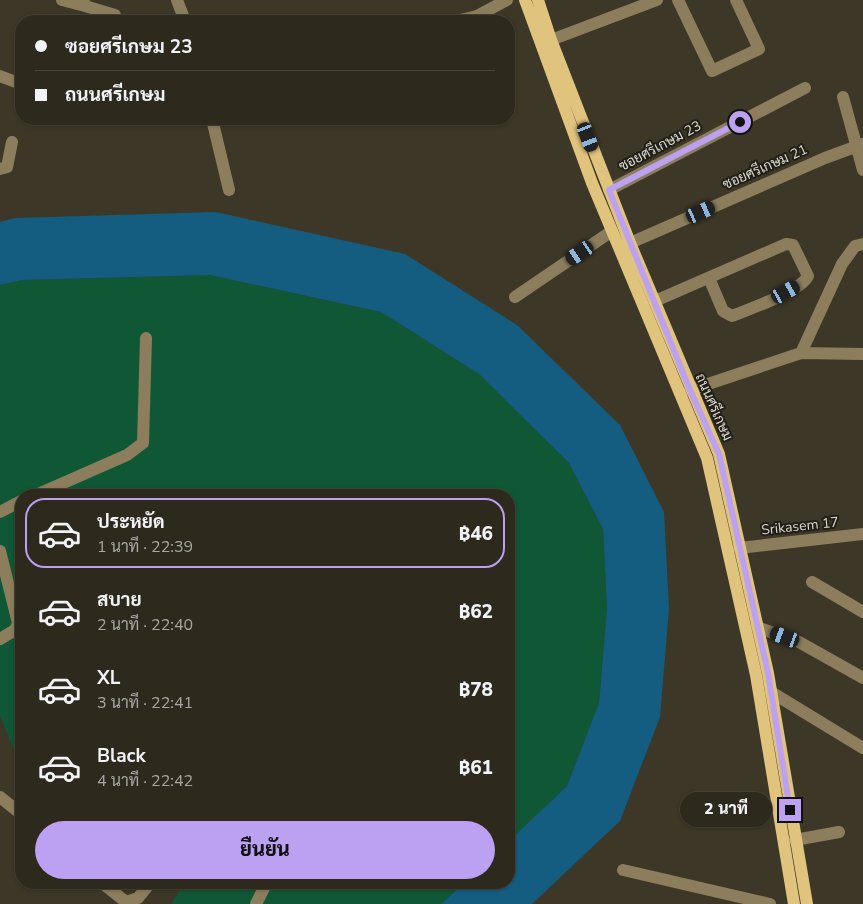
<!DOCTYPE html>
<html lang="th">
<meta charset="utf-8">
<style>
:root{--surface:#2e291d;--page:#363126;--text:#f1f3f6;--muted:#a7a6a4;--line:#49453b;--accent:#bca0f2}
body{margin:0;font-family:"Nunito Sans",Sarabun,sans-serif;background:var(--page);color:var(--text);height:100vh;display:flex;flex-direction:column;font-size:19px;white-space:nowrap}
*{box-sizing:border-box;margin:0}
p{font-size:16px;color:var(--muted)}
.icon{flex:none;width:28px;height:28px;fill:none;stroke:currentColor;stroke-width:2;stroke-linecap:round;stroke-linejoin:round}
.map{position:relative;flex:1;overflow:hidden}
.details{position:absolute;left:15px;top:489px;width:500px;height:400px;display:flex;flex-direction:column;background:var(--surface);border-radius:20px;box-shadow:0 1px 4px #0004,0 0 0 1px var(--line)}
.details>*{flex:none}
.top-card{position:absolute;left:15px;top:15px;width:500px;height:110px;border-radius:20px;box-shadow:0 1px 4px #0004,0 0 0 1px var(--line);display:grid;align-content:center;height:110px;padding:0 20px;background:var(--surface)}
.end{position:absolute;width:22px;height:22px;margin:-11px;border:6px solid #bca0f2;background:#111;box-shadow:0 0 0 2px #111}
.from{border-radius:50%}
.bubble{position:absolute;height:35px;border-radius:18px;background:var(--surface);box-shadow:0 1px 4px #0004,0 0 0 1px var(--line);font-size:16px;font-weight:800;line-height:35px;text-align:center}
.car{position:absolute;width:15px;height:30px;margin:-15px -8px;border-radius:6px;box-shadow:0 0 4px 1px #0007;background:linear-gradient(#222 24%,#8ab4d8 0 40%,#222 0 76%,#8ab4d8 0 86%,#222 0)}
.top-card b{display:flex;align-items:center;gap:18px;height:48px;font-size:19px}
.top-card b+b{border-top:1px solid var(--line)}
.top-card i{width:12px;height:12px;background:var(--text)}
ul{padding:9px 0 0;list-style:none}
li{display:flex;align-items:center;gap:15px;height:70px;margin:0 10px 8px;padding:0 10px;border:2px solid transparent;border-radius:20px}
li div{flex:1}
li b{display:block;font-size:19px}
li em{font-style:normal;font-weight:800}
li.selected{border-color:var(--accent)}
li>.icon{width:45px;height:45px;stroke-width:1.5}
.cta{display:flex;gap:10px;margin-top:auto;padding:10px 20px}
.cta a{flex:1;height:58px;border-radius:30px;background:var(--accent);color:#111;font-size:20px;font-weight:800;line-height:58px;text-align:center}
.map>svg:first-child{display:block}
.green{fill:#105736}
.water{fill:#145c80}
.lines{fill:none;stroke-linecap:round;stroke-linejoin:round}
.minor{stroke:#8c7e5d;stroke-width:12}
.major{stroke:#e0c37c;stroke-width:12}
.route{stroke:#bca0f2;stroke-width:6}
.labels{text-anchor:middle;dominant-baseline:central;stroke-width:4;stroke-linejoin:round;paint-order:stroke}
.street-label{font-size:14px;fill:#dbd8ce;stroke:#211f17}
</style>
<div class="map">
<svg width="863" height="904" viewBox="0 0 863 904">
<rect width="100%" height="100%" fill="#3d3727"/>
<path class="green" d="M210,275L381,312L479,374L569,463L603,529L607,608L599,703L567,786L509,841V495H21V766L0,716V285L22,280Z
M185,883H464L441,904H171Z"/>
<path class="water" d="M216,212L405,254L517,325L620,425L664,512L669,609L660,717L620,821L532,904H441L464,883L509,882V841L567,786L599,703L607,608L603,529L569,463L479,374L381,312L210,275L22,280L0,285V222L15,218Z"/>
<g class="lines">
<path class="minor" d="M62,0L85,6L83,0
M177,0L185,21
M678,0L712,71L759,49L736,0
M85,6L115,15
M456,21L477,16L507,0
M551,40L657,0
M0,76L21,84
M843,97L863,170
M212,119L229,190
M0,169L7,167L12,142
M609,190L805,88
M630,243L825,158L863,144
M515,297L612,231
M655,301L786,244L793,245L808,276C800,292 749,309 732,316L723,311L709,278
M801,353L842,264L855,246L863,244
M690,390L801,353L863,354
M36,495L127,455L143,443L146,338
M0,512L21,501
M739,548L863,534
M0,551L18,623L15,630L0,639
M812,582L863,612
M757,627L799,642L863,678
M771,692L863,748
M0,797L21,814
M795,840L839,832
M623,870L770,904
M101,882L126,902L138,898L151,882
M256,904L267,882"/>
<path class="major" d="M525,0L592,183L707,458L756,675L794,904
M538,0L551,40L630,243L719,454L768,673L807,904"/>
</g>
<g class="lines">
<path class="route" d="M740,122L609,190L690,390L719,454L768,673L790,810"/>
</g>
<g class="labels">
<g class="street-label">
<text transform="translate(660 146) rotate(-28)">ซอยศรีเกษม 23</text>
<text transform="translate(765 167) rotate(-24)">ซอยศรีเกษม 21</text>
<text transform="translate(714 407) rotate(66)">ถนนศรีเกษม</text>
<text transform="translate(800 526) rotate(-6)">Srikasem 17</text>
</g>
</g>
</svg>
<i class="end from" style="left:740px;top:122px"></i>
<i class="end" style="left:790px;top:810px"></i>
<div class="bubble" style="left:680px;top:792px;width:92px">2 นาที</div>
<i class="car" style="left:588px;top:137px;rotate:159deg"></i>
<i class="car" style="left:701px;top:212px;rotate:66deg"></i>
<i class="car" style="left:580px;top:253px;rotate:236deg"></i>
<i class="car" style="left:786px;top:292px;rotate:61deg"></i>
<i class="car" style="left:785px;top:637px;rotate:290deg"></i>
<div class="top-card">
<b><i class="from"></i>ซอยศรีเกษม 23</b>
<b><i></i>ถนนศรีเกษม</b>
</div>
<section class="details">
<ul>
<li class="selected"><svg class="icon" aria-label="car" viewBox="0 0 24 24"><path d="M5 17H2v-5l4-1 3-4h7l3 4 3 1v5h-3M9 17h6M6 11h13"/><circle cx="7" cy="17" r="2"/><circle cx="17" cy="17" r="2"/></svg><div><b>ประหยัด</b><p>1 นาที · 22:39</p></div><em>฿46</em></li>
<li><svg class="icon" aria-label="car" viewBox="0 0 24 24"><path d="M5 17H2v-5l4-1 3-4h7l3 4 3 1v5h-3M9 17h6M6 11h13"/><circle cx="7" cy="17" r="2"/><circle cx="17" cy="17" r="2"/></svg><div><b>สบาย</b><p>2 นาที · 22:40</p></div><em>฿62</em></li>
<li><svg class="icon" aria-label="car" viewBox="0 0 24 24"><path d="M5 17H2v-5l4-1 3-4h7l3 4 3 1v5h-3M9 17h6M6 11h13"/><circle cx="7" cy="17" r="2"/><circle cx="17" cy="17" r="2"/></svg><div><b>XL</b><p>3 นาที · 22:41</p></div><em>฿78</em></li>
<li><svg class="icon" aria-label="car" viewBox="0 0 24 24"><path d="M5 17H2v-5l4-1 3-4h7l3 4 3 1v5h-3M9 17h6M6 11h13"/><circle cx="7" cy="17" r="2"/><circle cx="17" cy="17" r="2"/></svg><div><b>Black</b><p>4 นาที · 22:42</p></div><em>฿61</em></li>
</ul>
<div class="cta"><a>ยืนยัน</a></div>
</section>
</div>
